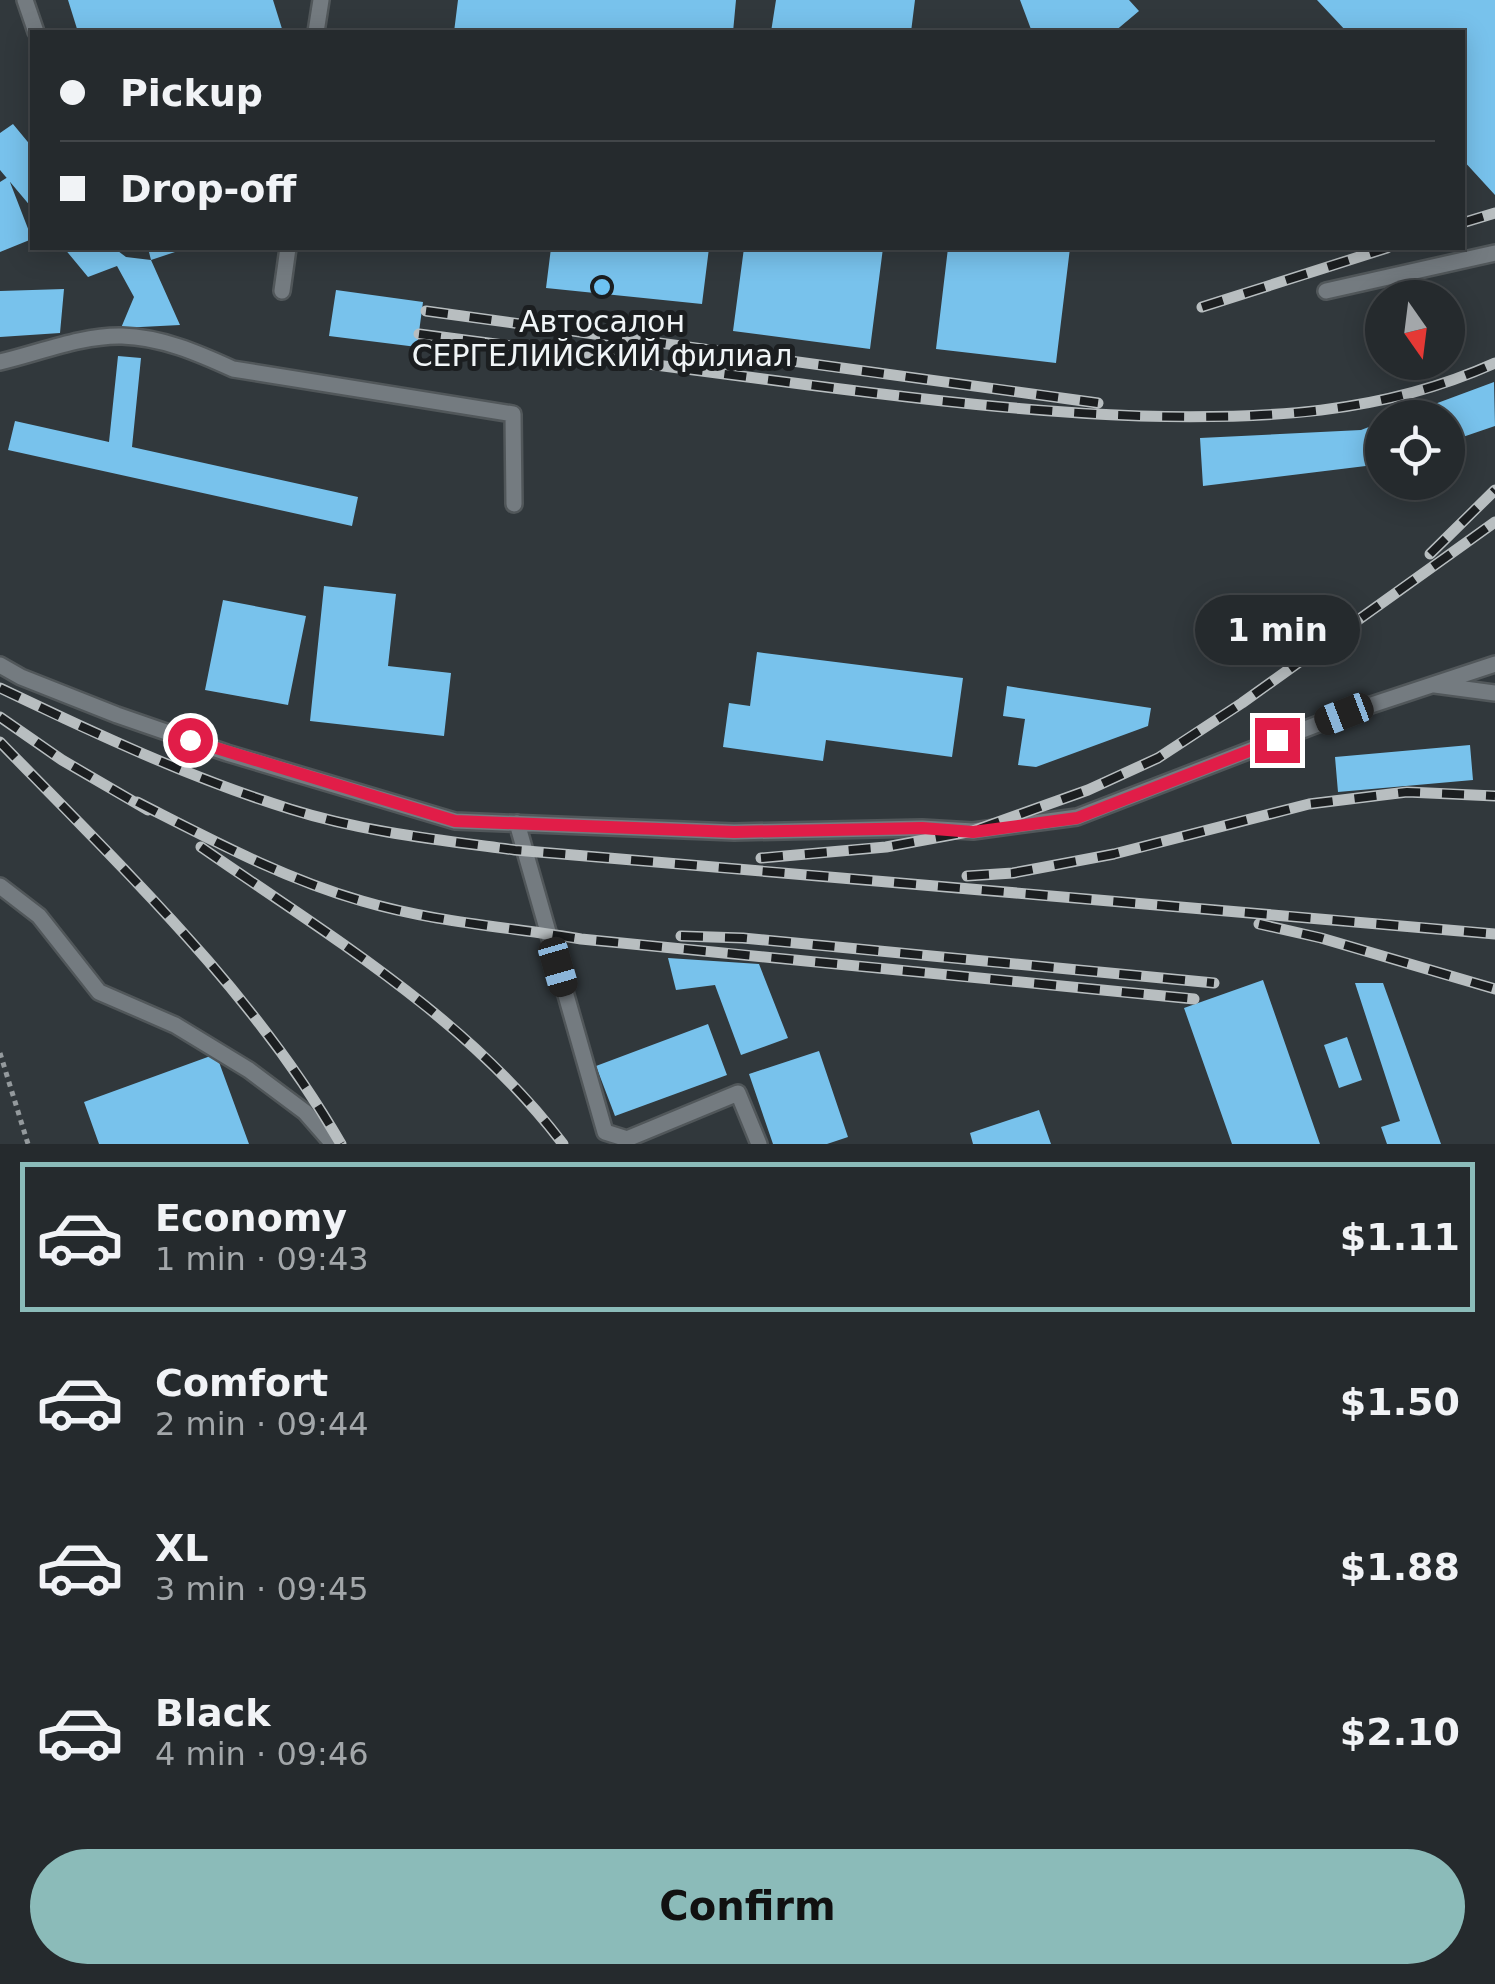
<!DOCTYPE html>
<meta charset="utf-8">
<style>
:root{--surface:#252a2d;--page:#2d3235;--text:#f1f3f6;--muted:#a3a7aa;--line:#424649;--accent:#8bbbb9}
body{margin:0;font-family:"DejaVu Sans",sans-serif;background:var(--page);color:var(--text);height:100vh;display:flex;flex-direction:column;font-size:38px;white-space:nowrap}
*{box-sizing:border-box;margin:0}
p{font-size:32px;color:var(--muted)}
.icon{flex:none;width:55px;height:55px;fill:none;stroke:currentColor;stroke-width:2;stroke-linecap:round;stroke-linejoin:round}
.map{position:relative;height:1144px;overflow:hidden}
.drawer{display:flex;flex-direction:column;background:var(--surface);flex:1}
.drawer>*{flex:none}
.hud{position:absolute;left:30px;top:30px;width:1435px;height:220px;border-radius:0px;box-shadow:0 5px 25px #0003,0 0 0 2px var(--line);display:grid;align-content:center;height:220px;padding:0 30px;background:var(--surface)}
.needle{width:65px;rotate:166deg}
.buttons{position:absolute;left:1365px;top:280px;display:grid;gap:20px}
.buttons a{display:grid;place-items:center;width:100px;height:100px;border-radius:50%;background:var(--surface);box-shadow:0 5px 25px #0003,0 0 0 2px var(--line);font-size:50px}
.end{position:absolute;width:45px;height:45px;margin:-22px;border:12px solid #e11d48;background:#fff;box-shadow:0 0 0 5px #fff}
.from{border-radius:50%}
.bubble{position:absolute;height:70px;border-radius:35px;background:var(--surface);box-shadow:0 5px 25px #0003,0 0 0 2px var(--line);font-size:32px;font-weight:700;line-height:70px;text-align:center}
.car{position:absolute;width:30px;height:60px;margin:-30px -15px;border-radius:12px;box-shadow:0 0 8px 2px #0007;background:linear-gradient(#222 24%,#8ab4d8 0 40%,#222 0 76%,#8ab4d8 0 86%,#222 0)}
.hud b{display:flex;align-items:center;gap:35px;height:95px;font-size:38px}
.hud b+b{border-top:2px solid var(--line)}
.hud i{width:25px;height:25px;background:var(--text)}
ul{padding:18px 0 0;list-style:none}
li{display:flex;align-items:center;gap:30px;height:150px;margin:0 20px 15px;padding:0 10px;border:5px solid transparent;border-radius:0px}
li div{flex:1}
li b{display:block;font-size:38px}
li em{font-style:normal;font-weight:700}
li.selected{border-color:var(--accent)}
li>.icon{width:90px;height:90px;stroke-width:1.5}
.action{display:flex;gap:20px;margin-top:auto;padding:20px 30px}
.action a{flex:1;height:115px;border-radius:60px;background:var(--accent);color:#111;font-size:40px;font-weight:700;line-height:115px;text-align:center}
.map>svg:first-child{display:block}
.building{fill:#78c2ec}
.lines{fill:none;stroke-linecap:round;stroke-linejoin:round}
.service-casing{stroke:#51575a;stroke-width:20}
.path{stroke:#949a9d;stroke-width:5;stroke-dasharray:5 5;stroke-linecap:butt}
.service{stroke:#747b80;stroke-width:15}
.rail-casing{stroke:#b8bec0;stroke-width:11}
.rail{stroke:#1b1e20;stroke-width:8;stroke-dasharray:22;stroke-linecap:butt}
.route{stroke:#e11d48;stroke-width:12}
.poi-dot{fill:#6dc2f3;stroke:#1b1e20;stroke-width:4}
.labels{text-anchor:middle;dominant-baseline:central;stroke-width:10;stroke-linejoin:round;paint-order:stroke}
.poi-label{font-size:30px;fill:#f0f5f7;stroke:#1b1e20}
</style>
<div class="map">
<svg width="1495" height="1144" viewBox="0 0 1495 1144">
<rect width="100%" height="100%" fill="#31383c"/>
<path class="building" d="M68,0H273L283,32H78Z
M458,0H736L733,32H454Z
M776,0H915L911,32H771Z
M1020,0H1129L1139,11L1114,32H1032Z
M1317,0H1495V195L1462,159V32H1347Z
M13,124L32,147V208L0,170V133Z
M8,177L32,239L0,252V182Z
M64,248H114L126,257L151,260L180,325L121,328L134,297L117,266L88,277Z
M148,248H187L151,260Z
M551,248H709L702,304L546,288Z
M744,248H883L870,349L733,331Z
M948,248H1070L1056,363L936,349Z
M64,289L60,333L0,337V291Z
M336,290L423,302L417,347L329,336Z
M118,356L141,358L132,447L358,497L352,526L8,450L15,421L109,442Z
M1494,382L1495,426L1448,442V418H1397Z
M1382,422V464L1203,486L1200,438L1361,430Z
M324,586L396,594L388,666L451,673L444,736L310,721Z
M223,600L306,616L288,705L205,690Z
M757,652L963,678L952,757L826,740L823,761L723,747L729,703L750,706Z
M1007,686L1151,708L1148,726L1036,767L1018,765L1025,719L1003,716Z
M1470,745L1473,780L1338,792L1335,757Z
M668,958L759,964L788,1038L741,1055L715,985L676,990Z
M1263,980L1320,1144H1232L1184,1008Z
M1355,983H1383L1441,1144H1387L1381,1127L1400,1121Z
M708,1024L727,1075L615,1116L596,1066Z
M1347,1037L1362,1080L1339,1088L1324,1045Z
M819,1051L848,1137L827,1144H773L749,1074Z
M216,1054L249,1144H99L84,1102Z
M1039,1110L1051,1144H973L970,1133Z"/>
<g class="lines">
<defs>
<path id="service" d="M25,0L36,32
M316,32L321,0
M282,291L288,248
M1326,291L1495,253
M0,362C39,353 82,335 122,336C161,337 198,353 233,369L513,414L514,504
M0,665L21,677L117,715L227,753L455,821L734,832L922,828L973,831L1077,817L1344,714L1495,664
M1435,685L1495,693
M517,823L605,1132L627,1139L738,1093L759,1144
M0,886L39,916L99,992L175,1025L249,1070L305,1112L333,1144"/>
</defs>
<use href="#service" class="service-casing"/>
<path class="path" d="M0,1053L28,1144"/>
<use href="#service" class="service"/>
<defs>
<path id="rail" d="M1462,223L1495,213
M1202,307L1387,248
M426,311L1098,403
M419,334C549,351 679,368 809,385C919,399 1029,412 1140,416C1264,419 1380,415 1495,363
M1430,554L1495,490
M0,688C94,733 190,778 290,809C363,832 440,840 515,850L1495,934
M0,717L62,760L148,810
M0,742C122,868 253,991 341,1144
M137,802C210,839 282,878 362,901C433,922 508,927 581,939L1194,999
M201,847C328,935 469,1019 563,1144
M761,858L886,847L973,831L1088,790L1158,758L1242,703L1495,522
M967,876L1013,873L1114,854L1309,804L1407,792L1495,796
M1259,924L1321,938L1495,989
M681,936L743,938L1214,983"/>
</defs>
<use href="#rail" class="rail-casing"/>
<use href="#rail" class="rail"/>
</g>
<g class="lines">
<path class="route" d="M190,740L455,821L734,832L922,828L973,832L1077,818L1277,740"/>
</g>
<circle class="poi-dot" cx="602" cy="287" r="10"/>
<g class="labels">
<g class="poi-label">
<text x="602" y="321">Автосалон<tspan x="602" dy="34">СЕРГЕЛИЙСКИЙ филиал</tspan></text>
</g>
</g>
</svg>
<div class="buttons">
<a><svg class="needle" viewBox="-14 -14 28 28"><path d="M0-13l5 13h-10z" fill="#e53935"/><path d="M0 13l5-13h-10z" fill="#a3a7aa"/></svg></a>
<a><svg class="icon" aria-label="locate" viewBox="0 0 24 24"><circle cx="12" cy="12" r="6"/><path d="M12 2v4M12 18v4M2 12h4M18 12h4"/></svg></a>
</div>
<i class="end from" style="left:190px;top:740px"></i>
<i class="end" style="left:1277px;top:740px"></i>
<div class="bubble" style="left:1195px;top:595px;width:165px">1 min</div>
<i class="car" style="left:1344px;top:714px;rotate:249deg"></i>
<i class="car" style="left:558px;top:967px;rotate:164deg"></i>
<div class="hud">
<b><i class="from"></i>Pickup</b>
<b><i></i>Drop-off</b>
</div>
</div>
<section class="drawer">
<ul>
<li class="selected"><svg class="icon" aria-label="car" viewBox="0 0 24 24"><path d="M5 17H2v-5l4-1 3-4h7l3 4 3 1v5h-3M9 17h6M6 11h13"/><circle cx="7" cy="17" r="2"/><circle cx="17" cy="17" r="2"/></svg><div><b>Economy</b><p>1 min · 09:43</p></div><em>$1.11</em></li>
<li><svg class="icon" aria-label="car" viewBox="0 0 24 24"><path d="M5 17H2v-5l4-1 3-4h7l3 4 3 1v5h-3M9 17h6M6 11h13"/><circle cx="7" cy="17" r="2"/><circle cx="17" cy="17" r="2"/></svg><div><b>Comfort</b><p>2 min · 09:44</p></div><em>$1.50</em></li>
<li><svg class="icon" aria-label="car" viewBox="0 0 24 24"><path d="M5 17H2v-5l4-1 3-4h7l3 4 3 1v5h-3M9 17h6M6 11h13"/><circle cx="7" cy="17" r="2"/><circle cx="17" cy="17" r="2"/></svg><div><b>XL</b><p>3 min · 09:45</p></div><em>$1.88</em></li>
<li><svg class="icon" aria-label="car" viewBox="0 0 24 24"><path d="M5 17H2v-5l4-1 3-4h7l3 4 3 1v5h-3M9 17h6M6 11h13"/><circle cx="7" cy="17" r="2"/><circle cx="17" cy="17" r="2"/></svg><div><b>Black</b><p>4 min · 09:46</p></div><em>$2.10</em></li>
</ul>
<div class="action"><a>Confirm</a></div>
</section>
